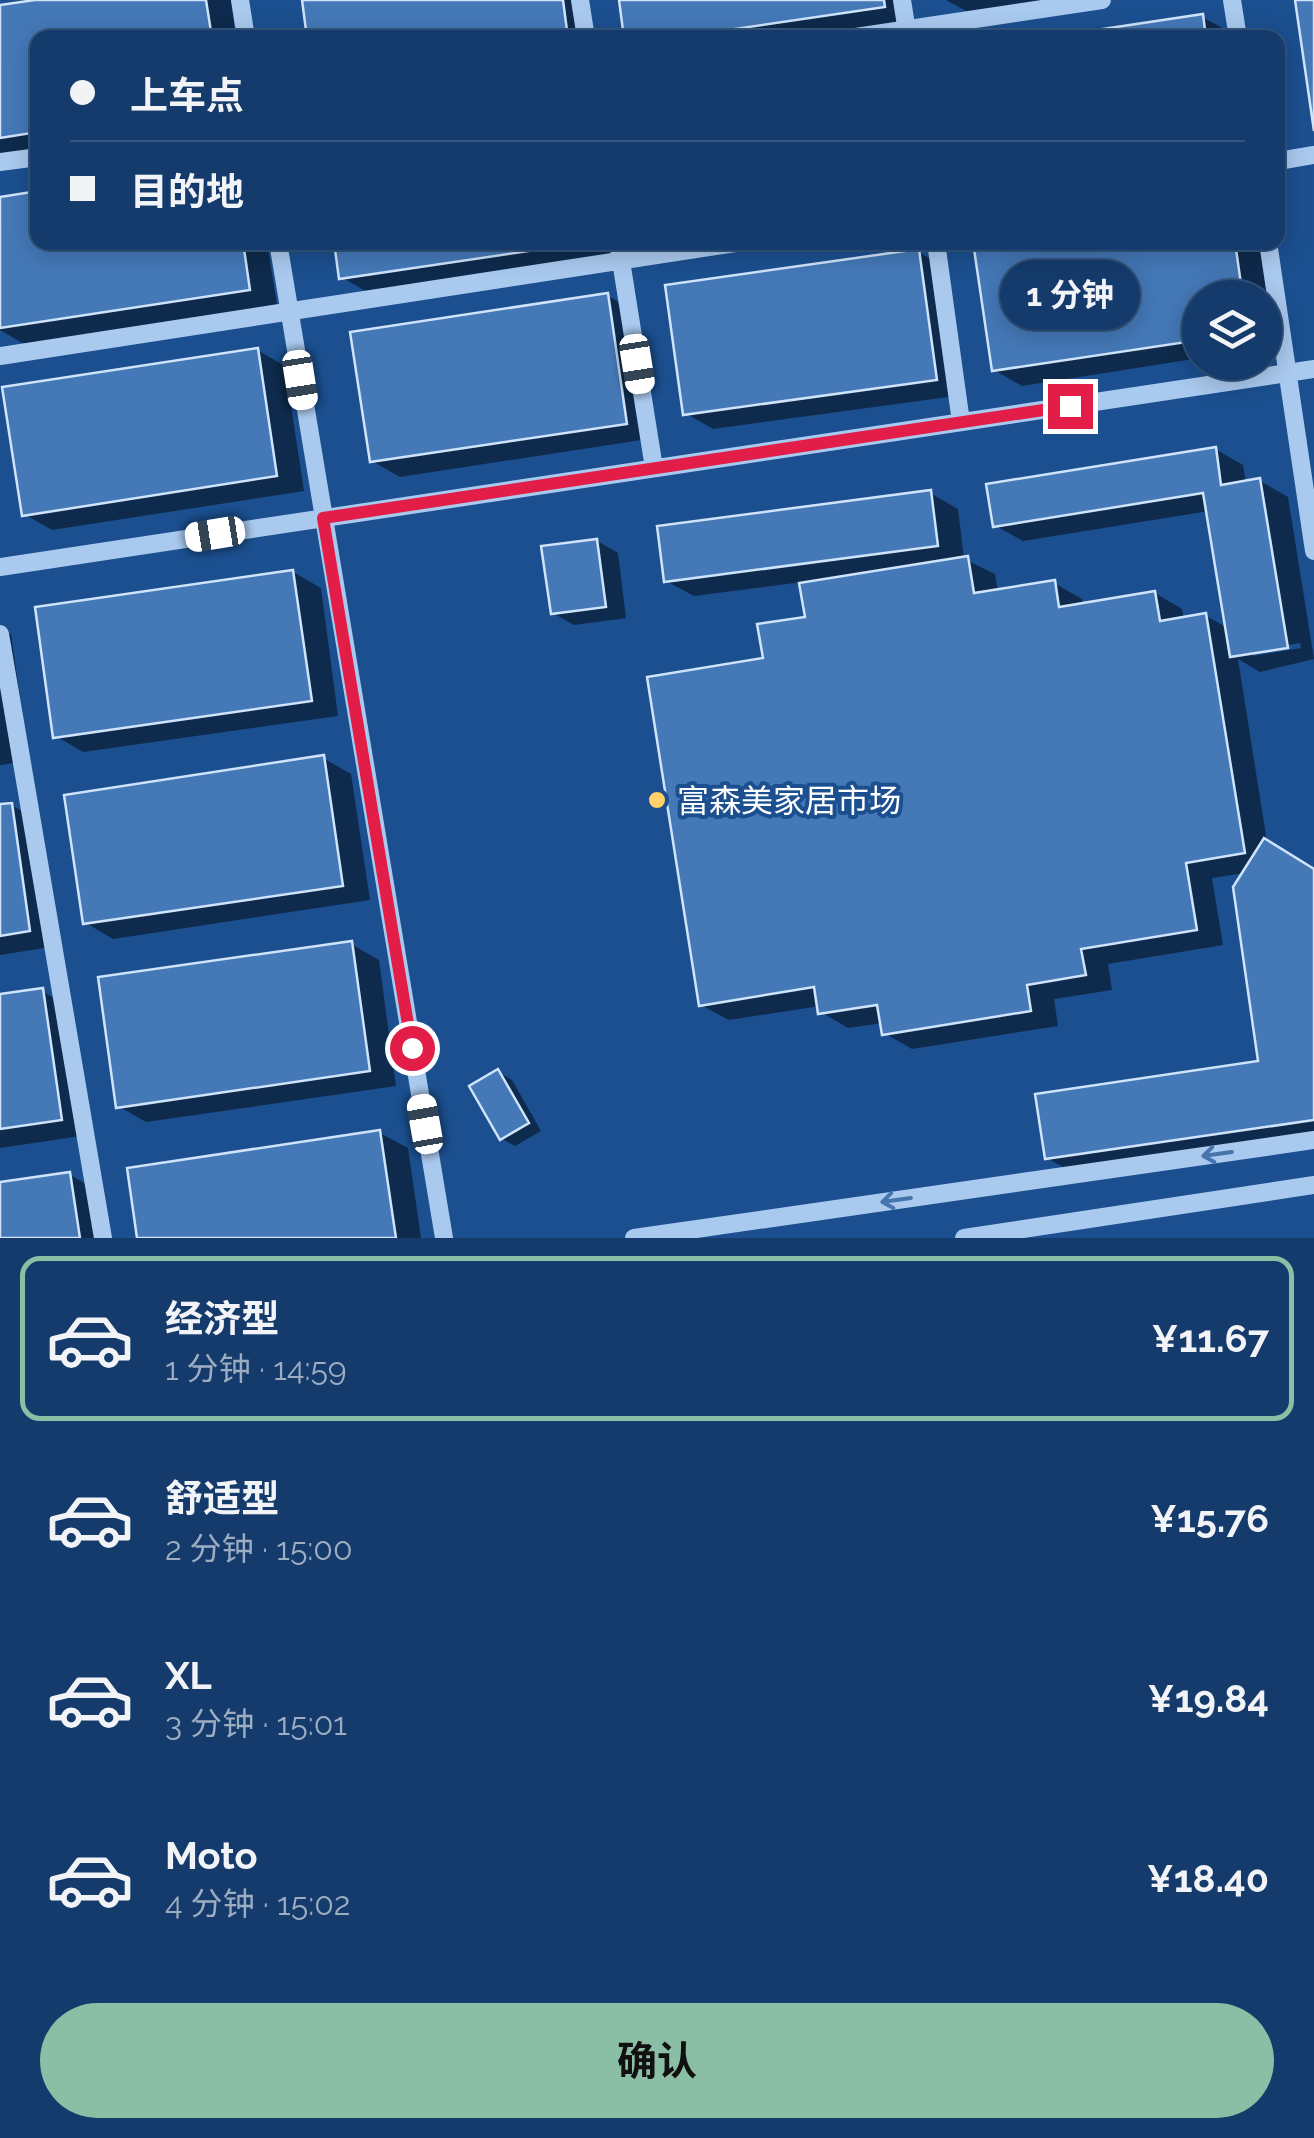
<!DOCTYPE html>
<html lang="zh">
<meta charset="utf-8">
<style>
:root{--surface:#143b6b;--page:#214673;--text:#f1f3f6;--muted:#9dadc1;--line:#33557e;--accent:#8abfa5}
body{margin:0;font-family:Raleway,"Noto Sans SC",sans-serif;background:var(--page);color:var(--text);height:100vh;display:flex;flex-direction:column;font-size:38px;white-space:nowrap}
*{box-sizing:border-box;margin:0}
p{font-size:32px;color:var(--muted)}
.icon{flex:none;width:55px;height:55px;fill:none;stroke:currentColor;stroke-width:2;stroke-linecap:round;stroke-linejoin:round}
.map{position:relative;height:1238px;overflow:hidden}
.details{display:flex;flex-direction:column;background:var(--surface);flex:1}
.details>*{flex:none}
.top-card{position:absolute;left:30px;top:30px;width:1255px;height:220px;border-radius:20px;box-shadow:0 5px 25px #0003,0 0 0 2px var(--line);display:grid;align-content:center;height:220px;padding:0 40px;background:var(--surface)}
.buttons{position:absolute;left:1182px;top:280px;display:grid;gap:20px}
.buttons a{display:grid;place-items:center;width:100px;height:100px;border-radius:50%;background:var(--surface);box-shadow:0 5px 25px #0003,0 0 0 2px var(--line);font-size:50px}
.end{position:absolute;width:45px;height:45px;margin:-22px;border:12px solid #e11d48;background:#fff;box-shadow:0 0 0 5px #fff}
.from{border-radius:50%}
.bubble{position:absolute;height:70px;border-radius:35px;background:var(--surface);box-shadow:0 5px 25px #0003,0 0 0 2px var(--line);font-size:32px;font-weight:700;line-height:70px;text-align:center}
.car{position:absolute;width:30px;height:60px;margin:-30px -15px;border-radius:12px;box-shadow:0 0 8px 2px #0007;background:linear-gradient(#fff 24%,#345 0 40%,#fff 0 76%,#345 0 86%,#fff 0)}
.top-card b{display:flex;align-items:center;gap:35px;height:95px;font-size:38px}
.top-card b+b{border-top:2px solid var(--line)}
.top-card i{width:25px;height:25px;background:var(--text)}
ul{padding:18px 0 0;list-style:none}
li{display:flex;align-items:center;gap:30px;height:165px;margin:0 20px 15px;padding:0 20px;border:5px solid transparent;border-radius:20px}
li div{flex:1}
li b{display:block;font-size:38px}
li em{font-style:normal;font-weight:700}
li.selected{border-color:var(--accent)}
li>.icon{width:90px;height:90px;stroke-width:1.5}
.primary-button{display:flex;gap:20px;margin-top:auto;padding:20px 40px}
.primary-button a{flex:1;height:115px;border-radius:60px;background:var(--accent);color:#111;font-size:40px;font-weight:700;line-height:115px;text-align:center}
.map>svg:first-child{display:block}
.shadow{fill:#0007;fill-rule:evenodd}
.building{fill:#4478b7;stroke:#cfe3fa;stroke-width:2.5}
.lines{fill:none;stroke-linecap:round;stroke-linejoin:round}
.minor{stroke:#a9c9ee;stroke-width:18}
.oneway{stroke:#4674ac}
.route{stroke:#e11d48;stroke-width:12}
.poi-dot{fill:#ffd166;stroke:#1b4f8f;stroke-width:4}
.labels{text-anchor:middle;dominant-baseline:central;stroke-width:8;stroke-linejoin:round;paint-order:stroke}
.poi-label{font-size:32px;fill:#fff;stroke:#1b4f8f;text-anchor:start}
</style>
<div class="map">
<svg width="1314" height="1238" viewBox="0 0 1314 1238">
<rect width="100%" height="100%" fill="#1b4f8f"/>
<path class="shadow" d="M52,0H231L236,38H38V151L0,157V8Z
M304,0H587L592,38H310Z
M621,0H909L912,22L803,38H627Z
M946,0H1051L968,12Z
M1202,17L1230,32V38H1060Z
M0,199L38,242H267L277,305L24,344L0,330Z
M337,242H624L626,256L369,293L341,277Z
M975,242H1259L1275,347L1265,349V298H1200V358L1022,386L994,370Z
M918,252L946,268L963,395L713,429L685,413Z
M608,296L635,311L654,438L400,477L372,461Z
M257,350L285,366L304,491L52,530L24,514Z
M1215,449L1243,465L1246,483L1260,481L1288,497L1314,659L1260,672L1238,659L1267,842L1314,871V1139L1075,1174L1047,1158L1260,1064L1245,873L1212,878L1223,945L1108,964L1112,990L1054,999L1058,1026L912,1049L884,1033L883,1023L848,1028L821,1012L820,1006L729,1020L701,1005L766,661L808,619L802,582L694,596L666,581L930,493L958,509L964,559L995,574L998,592L1054,583L1082,599L1083,605L1155,593L1182,609L1184,619L1206,616L1228,628L1209,511L1023,541L996,526ZM1300,643L1301,648L1253,656V651Z
M597,541L618,553L626,618L574,625L553,613Z
M293,572L321,588L338,716L83,752L56,736Z
M0,627L11,634L29,761L0,765Z
M323,758L351,774L370,900L113,939L86,923Z
M11,805L39,821L57,946L0,955V807Z
M351,944L379,960L396,1086L146,1122L118,1106Z
M42,991L70,1007L88,1135L0,1148V997Z
M498,1072L512,1080L541,1131L515,1146L501,1138Z
M380,1133L408,1148L421,1238H140L130,1170Z
M70,1175L98,1191L104,1238H0V1185Z"/>
<path class="building" d="M35,0H206L212,38H38V132L0,138V5Z
M302,0H563L568,38H307Z
M619,0H884L885,7L674,38H624Z
M1295,0H1314V131Z
M1203,14L1206,38H1043Z
M38,191V242H243L250,290L0,328V197Z
M334,242H590L339,279Z
M973,242H1235L1243,298H1200V340L992,371Z
M919,249L937,380L683,415L665,285Z
M608,293L627,424L370,462L350,332Z
M258,348L277,476L22,516L2,387Z
M1216,447L1221,485L1260,478L1288,648L1230,657L1203,493L993,527L986,484Z
M931,490L938,546L664,582L657,526Z
M597,539L606,607L551,614L541,546Z
M968,556L974,593L1055,580L1059,607L1155,591L1160,621L1206,613L1245,853L1186,863L1197,930L1081,949L1086,975L1027,985L1031,1011L882,1035L877,1005L818,1014L814,987L699,1006L647,677L763,658L757,624L805,617L799,583Z
M293,570L312,701L53,738L35,607Z
M324,755L343,886L83,924L64,795Z
M12,803L30,931L0,936V804Z
M1264,838L1314,869V1120L1045,1159L1035,1094L1258,1061L1233,887Z
M352,941L370,1071L116,1108L98,977Z
M43,988L62,1120L0,1129V994Z
M498,1069L529,1123L500,1140L469,1086Z
M380,1130L396,1238H137L127,1168Z
M70,1172L80,1238H0V1182Z"/>
<g class="lines">
<path class="minor" d="M240,0L246,38
M580,0L586,38
M902,0L908,38
M1232,0L1238,38
M849,38L1102,0
M1278,161L1314,155
M0,162L38,157
M278,242L444,1238
M618,242L654,468
M936,242L961,422
M1268,242L1314,551
M0,356L742,242
M0,567L1314,369
M0,634L103,1238
M634,1238L1314,1140
M964,1238L1314,1185"/>
</g>
<defs><path id="oneway-shaft" d="M-6 0H5M1.5-3L5.5 0L1.5 3" fill="none" stroke-width="1.6" stroke-linecap="round" stroke-linejoin="round" transform="scale(2.5)"/></defs>
<g class="oneway">
<use href="#oneway-shaft" transform="translate(1217 1154) rotate(172)"/>
<use href="#oneway-shaft" transform="translate(896 1200) rotate(172)"/>
</g>
<g class="lines">
<path class="route" d="M412,1048L323,518L1070,406"/>
</g>
<circle class="poi-dot" cx="657" cy="800" r="10"/>
<g class="labels">
<g class="poi-label">
<text x="677" y="800">富森美家居市场</text>
</g>
</g>
</svg>
<div class="buttons">
<a><svg class="icon" aria-label="layers" viewBox="0 0 24 24"><path d="M12 4l9 5-9 5-9-5zM3 14l9 5 9-5"/></svg></a>
</div>
<i class="end from" style="left:412px;top:1048px"></i>
<i class="end" style="left:1070px;top:406px"></i>
<div class="bubble" style="left:1000px;top:260px;width:140px">1 分钟</div>
<i class="car" style="left:637px;top:364px;rotate:171deg"></i>
<i class="car" style="left:300px;top:380px;rotate:171deg"></i>
<i class="car" style="left:215px;top:534px;rotate:261deg"></i>
<i class="car" style="left:425px;top:1124px;rotate:350deg"></i>
<div class="top-card">
<b><i class="from"></i>上车点</b>
<b><i></i>目的地</b>
</div>
</div>
<section class="details">
<ul>
<li class="selected"><svg class="icon" aria-label="car" viewBox="0 0 24 24"><path d="M5 17H2v-5l4-1 3-4h7l3 4 3 1v5h-3M9 17h6M6 11h13"/><circle cx="7" cy="17" r="2"/><circle cx="17" cy="17" r="2"/></svg><div><b>经济型</b><p>1 分钟 · 14:59</p></div><em>¥11.67</em></li>
<li><svg class="icon" aria-label="car" viewBox="0 0 24 24"><path d="M5 17H2v-5l4-1 3-4h7l3 4 3 1v5h-3M9 17h6M6 11h13"/><circle cx="7" cy="17" r="2"/><circle cx="17" cy="17" r="2"/></svg><div><b>舒适型</b><p>2 分钟 · 15:00</p></div><em>¥15.76</em></li>
<li><svg class="icon" aria-label="car" viewBox="0 0 24 24"><path d="M5 17H2v-5l4-1 3-4h7l3 4 3 1v5h-3M9 17h6M6 11h13"/><circle cx="7" cy="17" r="2"/><circle cx="17" cy="17" r="2"/></svg><div><b>XL</b><p>3 分钟 · 15:01</p></div><em>¥19.84</em></li>
<li><svg class="icon" aria-label="car" viewBox="0 0 24 24"><path d="M5 17H2v-5l4-1 3-4h7l3 4 3 1v5h-3M9 17h6M6 11h13"/><circle cx="7" cy="17" r="2"/><circle cx="17" cy="17" r="2"/></svg><div><b>Moto</b><p>4 分钟 · 15:02</p></div><em>¥18.40</em></li>
</ul>
<div class="primary-button"><a>确认</a></div>
</section>
